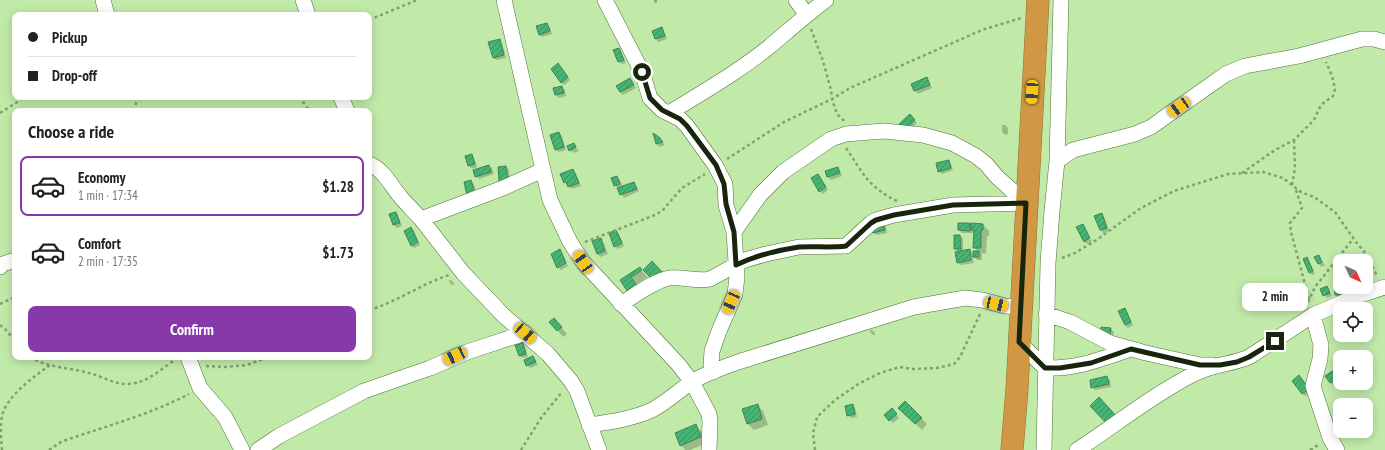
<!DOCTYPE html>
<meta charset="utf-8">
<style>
:root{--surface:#fff;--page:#f6f6f6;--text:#222;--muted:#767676;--line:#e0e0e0;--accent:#8839a9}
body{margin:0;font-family:"PT Sans Narrow",sans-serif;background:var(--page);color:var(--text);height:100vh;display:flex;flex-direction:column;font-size:15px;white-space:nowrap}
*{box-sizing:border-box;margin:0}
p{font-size:13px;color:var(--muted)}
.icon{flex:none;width:22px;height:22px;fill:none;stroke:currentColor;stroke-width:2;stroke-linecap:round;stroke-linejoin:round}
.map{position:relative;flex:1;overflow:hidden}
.panel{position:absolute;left:12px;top:108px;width:360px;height:252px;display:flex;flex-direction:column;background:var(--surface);border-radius:8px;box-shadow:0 2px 10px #0003}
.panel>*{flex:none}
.hud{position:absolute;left:12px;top:12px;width:360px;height:88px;border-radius:8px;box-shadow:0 2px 10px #0003;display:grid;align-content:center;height:88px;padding:0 16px;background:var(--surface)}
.needle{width:26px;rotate:135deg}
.controls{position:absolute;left:1333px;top:254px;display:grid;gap:8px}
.controls a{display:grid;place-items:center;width:40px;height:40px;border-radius:8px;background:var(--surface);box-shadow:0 2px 10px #0003;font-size:20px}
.end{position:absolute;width:18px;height:18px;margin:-9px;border:5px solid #16250c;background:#fff;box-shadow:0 0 0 2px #fff}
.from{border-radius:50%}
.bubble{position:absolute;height:28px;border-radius:8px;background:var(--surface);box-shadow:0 2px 10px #0003;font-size:13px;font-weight:600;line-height:28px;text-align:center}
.car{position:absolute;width:12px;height:24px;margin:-12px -6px;border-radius:5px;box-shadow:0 0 3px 1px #0007;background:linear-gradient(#f5c518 24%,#345 0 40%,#f5c518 0 76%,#345 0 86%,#f5c518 0)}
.hud b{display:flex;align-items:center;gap:14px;height:38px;font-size:15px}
.hud b+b{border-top:1px solid var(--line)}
.hud i{width:10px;height:10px;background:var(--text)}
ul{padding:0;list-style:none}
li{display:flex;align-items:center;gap:12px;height:60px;margin:0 8px 6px;padding:0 8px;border:2px solid transparent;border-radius:8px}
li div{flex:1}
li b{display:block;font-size:15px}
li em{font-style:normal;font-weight:600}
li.current{border-color:var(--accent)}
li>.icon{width:36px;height:36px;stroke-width:1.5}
h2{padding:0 16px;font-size:18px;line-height:48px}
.primary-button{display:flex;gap:8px;margin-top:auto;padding:8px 16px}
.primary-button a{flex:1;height:46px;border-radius:8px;background:var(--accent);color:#fff;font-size:16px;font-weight:600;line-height:46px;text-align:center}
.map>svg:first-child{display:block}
.shadow{fill:#0003}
.building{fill:url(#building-hatch);stroke:#40845a}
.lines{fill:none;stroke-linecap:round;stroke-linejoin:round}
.street-casing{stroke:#4e7237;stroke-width:16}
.highway-casing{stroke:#8f7030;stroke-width:23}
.path{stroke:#81a16f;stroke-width:2.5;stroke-dasharray:3 3;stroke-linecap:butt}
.street{stroke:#fff;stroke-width:15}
.highway{stroke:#d09844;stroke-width:22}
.route{stroke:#16250c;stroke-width:5}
</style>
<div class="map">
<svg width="1385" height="450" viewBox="0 0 1385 450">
<defs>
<pattern id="building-hatch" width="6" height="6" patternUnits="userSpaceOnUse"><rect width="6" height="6" fill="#47b474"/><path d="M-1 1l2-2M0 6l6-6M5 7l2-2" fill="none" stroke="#3a925e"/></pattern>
</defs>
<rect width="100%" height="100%" fill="#c1eaa9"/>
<path class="shadow" d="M547,24L550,27L552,34L542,37L539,34Z
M661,28L664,31L667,39L658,42L656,39L653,32Z
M499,40L502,43L506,58L496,60L494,58Z
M619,49L621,52L626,63L622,64L619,62L614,51Z
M558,64L570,80L564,85L561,82Z
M927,79L932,88L918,94L915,91L913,85Z
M630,80L636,88L623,95L620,92Z
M562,87L565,90L566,96L559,98L556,95L555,89Z
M910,116L917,123L908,132Z
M1002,125H1005L1008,128V134L1005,135L1002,132Z
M559,133L562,136L566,150L559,152L556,150Z
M654,135L658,138L665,145L660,147L657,144Z
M574,144L579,151L573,153L568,147Z
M471,155L474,158L477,167L472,169L469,166Z
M949,161L951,164L953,170L942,174L939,171Z
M489,166L492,168L494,174L479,179L476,176Z
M506,167L509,170L510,184L499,168Z
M838,168L840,171L842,176L831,180L828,177Z
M573,170L576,173L581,186L572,189L565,182Z
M818,175L828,190L823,194L820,191Z
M617,177L620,180L623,187L634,183L639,191L624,198L615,185Z
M471,181L474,184L477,196L465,183Z
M396,213L398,216L402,226L397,228L394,225Z
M1101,214L1104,217L1109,231L1103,233L1100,230L1095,216Z
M883,224L886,227L887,233L877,235L874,233Z
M959,224H970L972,226L983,225L989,231V236H987L986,254L982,253V260H977L974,257V252H978L974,247V233H962L959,230Z
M411,228L414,231L420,245L414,248L411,245Z
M616,231L619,234L624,246L618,249L615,246Z
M960,236L963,238V251L969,250L972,253L974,263L961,265L958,262V252L955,249Z
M600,239L603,242L608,254L600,257L598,254L593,242Z
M1091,239L1092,241L1087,244L1085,242Z
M559,251L562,253L568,266L561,270L558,267Z
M1318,256L1325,265L1321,267L1315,258Z
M1306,259L1309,261L1315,274L1312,275L1309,272Z
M640,269L648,277L637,284L646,297L638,302L632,296L622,281Z
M1335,278H1340V287H1344L1345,298H1339L1336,295Z
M449,280H451L454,283V285H452L449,282Z
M1327,287L1332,296L1327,298L1321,290Z
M1124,309L1127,312L1133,325L1128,328L1125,325L1119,311Z
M551,322H557L567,334L563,337Z
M1102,328L1111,329L1114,332L1113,337Z
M870,330H872L875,333V335H873L870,332Z
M522,344L525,347L528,357L522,358L520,356Z
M533,357L538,365L530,368L527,365Z
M1340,367V383H1346L1337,389L1331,383L1326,376Z
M1107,377L1110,380L1111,387L1095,390L1092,387Z
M1299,377L1311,392L1305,396L1302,393Z
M905,402L927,424L922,430L900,408Z
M757,405L763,411L768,425L754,430L748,424Z
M853,405L855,408L857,417L851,418L848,415Z
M892,410L899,418L893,423L886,415Z
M696,426L702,432L707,443L690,450H685L681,445Z"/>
<path class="building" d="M547,23L550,31L539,35L536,26Z
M662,27L665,36L655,39L652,31Z
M500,39L504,55L493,58L488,42Z
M619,48L624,60L618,62L613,50Z
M558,63L568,77L561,83L551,69Z
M927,77L930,85L914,91L911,84Z
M630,78L634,85L620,92L616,86Z
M562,86L564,93L555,95L553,88Z
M910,114L915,120L905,130L899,124Z
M559,132L564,147L555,150L550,135Z
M653,133L659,137L663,142L656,144Z
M574,143L576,147L569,151L567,146Z
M472,154L475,164L468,166L465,156Z
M949,160L951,168L938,172L936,163Z
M489,165L491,172L475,177L473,170Z
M506,166L508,182H499L498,167Z
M838,167L840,173L827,177L825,171Z
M573,169L579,183L568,187L566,182L564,183L560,174Z
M818,174L826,187L819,192L811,178Z
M617,176L620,184L614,186L611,178Z
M471,180L475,194L467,196L464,182Z
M634,182L637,189L620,195L617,188Z
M396,212L400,223L393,225L389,214Z
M1102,213L1107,228L1100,230L1094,216Z
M883,223L885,230L873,233L871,226Z
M958,223H970V231L958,230Z
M971,223L983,224V230H981V248H973L974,230H971Z
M1083,224L1090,238L1084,242L1076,227Z
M411,227L418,242L411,246L404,231Z
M616,230L622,243L614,247L609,233Z
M954,235H960L961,249H954Z
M601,238L605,251L597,254L592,241Z
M560,249L566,263L557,268L551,254Z
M970,249L971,260L957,263L955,252Z
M973,251H979V257H973Z
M1319,255L1322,262L1318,264L1314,257Z
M1307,257L1313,271L1309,273L1303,259Z
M652,261L663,273L654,281L643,270Z
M640,267L642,270L631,277L640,291L631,297L620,280Z
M1334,277H1340V287H1342V295H1335Z
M1327,286L1330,293L1323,296L1320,289Z
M1125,308L1131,322L1125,325L1118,311Z
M554,318L562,327L557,331L549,322Z
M1101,327L1111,328L1110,335L1101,333Z
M523,343L526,354L519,356L515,345Z
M533,356L536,362L526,366L524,360Z
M1340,366V377L1330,383L1325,376Z
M1299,375L1309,389L1302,394L1292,381Z
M1107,376L1109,384L1091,388L1090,380Z
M1099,397L1118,418L1109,426L1090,406Z
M905,401L922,418L915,424L898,408Z
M758,404L762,419L747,424L742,409Z
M853,404L855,414L847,416L845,406Z
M892,408L897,414L889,421L884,415Z
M696,424L701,437L680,446L675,433Z"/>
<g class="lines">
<defs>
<path id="street" d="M103,0L107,15
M303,0L308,15
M504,0L550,200L570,242L583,262L678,364L692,382L709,414L710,421L709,450
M605,0L642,72L650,98L662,110L680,119L687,126L715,165L725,184L726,205L734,232L737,277L735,294L719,331L712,351L711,365L713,372
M796,0L806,14
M341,97L347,111
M669,113C703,92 738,72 769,47C788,31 806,15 826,0
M1057,161L1073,150L1135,134L1151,127L1213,83L1226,74L1245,66L1299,56L1362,39H1374L1385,42
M369,164C383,169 390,184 399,195C406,204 414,211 421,219L503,188L543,170
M421,219L463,273L503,315L548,354L571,381L577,391L599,450
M734,232L760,195L783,172L831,139L846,134L884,131L923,135L952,143L976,156L986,164L997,177L1026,203
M0,267L3,264L15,260
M621,304C634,296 654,281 669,278C682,276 696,282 710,279L745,260L766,254L799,247L846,246L871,223L876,220L894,215L953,205L1026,203
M1046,314L1070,322L1110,343L1146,353L1200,365H1212
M1313,315L1321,345L1320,359L1313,386L1330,438L1337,450
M1019,342L1045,368C1078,369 1101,359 1131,349
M188,357L200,388L225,417L242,450
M589,425C610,422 632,419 652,410C667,402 678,391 692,382C706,373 722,368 738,362L914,307L965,298L982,300L1005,306L1021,307
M258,450L279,436L364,391L430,368L467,352L525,333
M1044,450L1048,263L1052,211L1057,161L1061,0
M1077,450C1108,430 1137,407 1169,388C1179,382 1190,375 1201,371C1217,364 1233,364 1249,357L1313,315L1360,295L1385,287"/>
<path id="highway" d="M1012,450L1017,389L1038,0"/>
</defs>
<use href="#street" class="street-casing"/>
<use href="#highway" class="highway-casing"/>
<path class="path" d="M655,0L657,4
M369,20L417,0
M811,29L823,61L831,90L832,99L837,114L844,121
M299,97L310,111
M135,111L136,103L141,97
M0,113L25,97
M846,148C863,173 868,187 897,201
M727,159L784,122L832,99L850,88L982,30L1021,18
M1242,173L1275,150L1294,140L1314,120L1321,105L1333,96L1335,89L1332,76L1326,62
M1292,185L1295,168L1294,140
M1296,190L1302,208L1290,223L1291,232L1309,299
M585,242L655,215L662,211L682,188L705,174
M1062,258L1075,253L1098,239L1141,208L1174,191L1228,174L1263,172L1283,178L1301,192L1314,197L1335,212L1356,242L1367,255L1377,276
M1308,302L1315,287L1353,239
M0,304L15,297
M369,310C397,302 421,284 449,275
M0,325L5,329L15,341
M30,357C45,367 71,368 89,373C102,376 113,384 127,384C131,384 136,383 139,382C149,380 167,365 176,359
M206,366L225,367L247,365L268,357
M2,450C1,439 0,427 2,416C7,395 34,377 50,365
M49,450L61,442L69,439C110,425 151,414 189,394
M521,450L541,418L562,392
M815,450L813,433L817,417L835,400L860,383L880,373L900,367L912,369L937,368L954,364L960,357L981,312
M1310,450L1320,444"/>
<use href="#street" class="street"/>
<use href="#highway" class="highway"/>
</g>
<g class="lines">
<path class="route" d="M642,72L650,98L662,110L680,119L687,126L716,165L724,184L726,204L734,232L736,265C755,256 778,250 799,247C814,246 830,248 846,246L871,223L876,220L894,215L953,205L1026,203L1019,342L1045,368H1060L1091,363L1131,349L1200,365H1220L1237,362L1249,357L1275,341"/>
</g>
</svg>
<div class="controls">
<a><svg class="needle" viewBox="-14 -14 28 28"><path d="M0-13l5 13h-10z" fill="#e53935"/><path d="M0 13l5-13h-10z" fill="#767676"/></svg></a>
<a><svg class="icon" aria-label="locate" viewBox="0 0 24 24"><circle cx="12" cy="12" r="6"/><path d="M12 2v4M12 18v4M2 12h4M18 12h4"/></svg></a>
<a>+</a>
<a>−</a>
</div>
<i class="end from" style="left:642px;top:72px"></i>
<i class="end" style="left:1275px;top:341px"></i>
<div class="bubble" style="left:1242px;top:283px;width:66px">2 min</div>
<i class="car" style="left:1032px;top:92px;rotate:183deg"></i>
<i class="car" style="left:1179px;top:107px;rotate:235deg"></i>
<i class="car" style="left:583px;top:262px;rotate:326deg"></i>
<i class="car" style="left:731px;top:302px;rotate:204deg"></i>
<i class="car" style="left:996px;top:304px;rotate:103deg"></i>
<i class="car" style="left:525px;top:333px;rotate:131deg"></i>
<i class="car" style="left:455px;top:356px;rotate:245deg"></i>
<div class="hud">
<b><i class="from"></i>Pickup</b>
<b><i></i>Drop-off</b>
</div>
<section class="panel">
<h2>Choose a ride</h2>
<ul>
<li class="current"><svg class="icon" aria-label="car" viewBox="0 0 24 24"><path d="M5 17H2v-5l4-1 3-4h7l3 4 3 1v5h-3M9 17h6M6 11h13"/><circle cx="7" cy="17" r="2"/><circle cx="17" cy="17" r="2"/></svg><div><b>Economy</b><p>1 min · 17:34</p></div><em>$1.28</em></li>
<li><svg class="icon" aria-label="car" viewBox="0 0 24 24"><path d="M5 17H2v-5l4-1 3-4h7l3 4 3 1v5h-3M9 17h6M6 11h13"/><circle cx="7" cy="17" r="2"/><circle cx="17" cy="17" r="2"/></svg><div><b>Comfort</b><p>2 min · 17:35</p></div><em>$1.73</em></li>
</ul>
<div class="primary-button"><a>Confirm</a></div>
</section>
</div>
